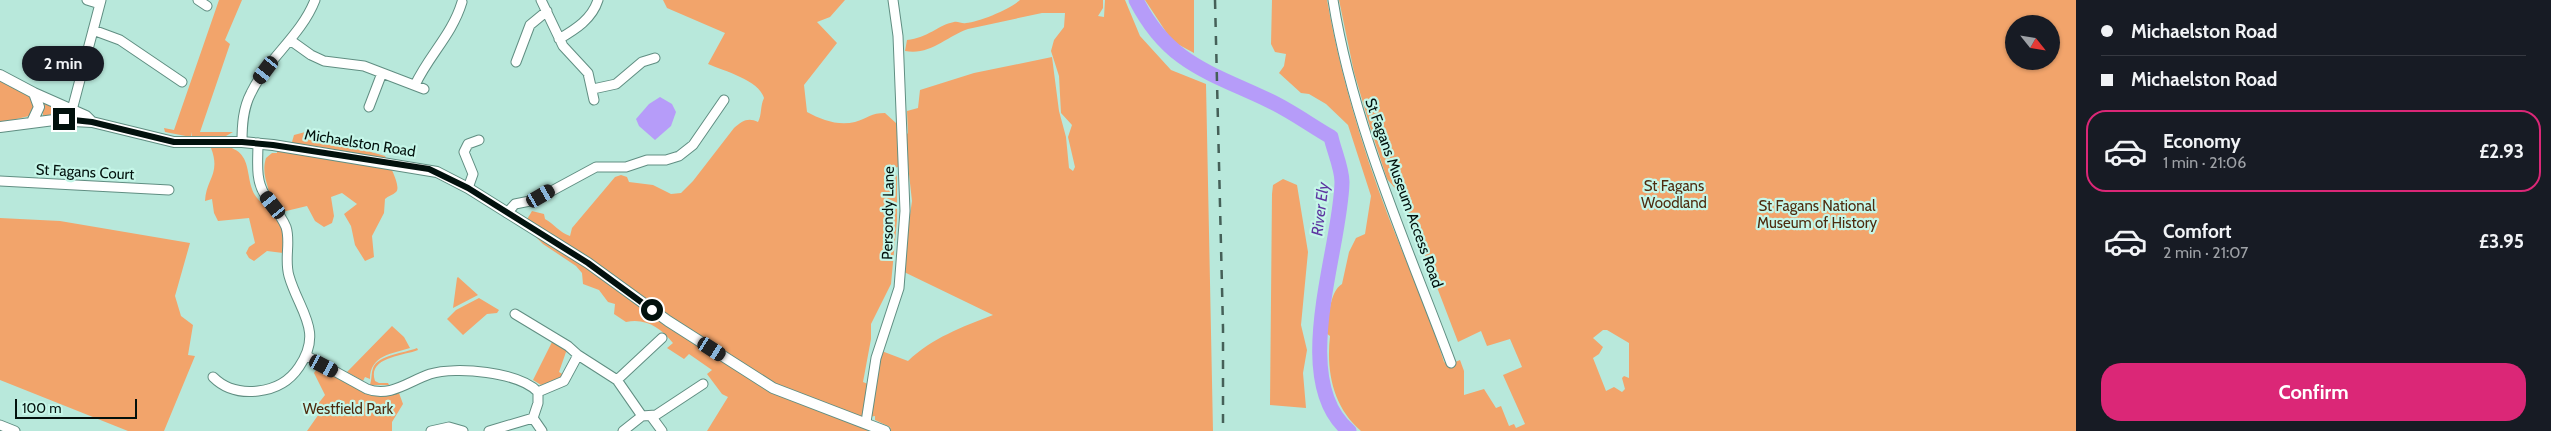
<!DOCTYPE html>
<meta charset="utf-8">
<style>
:root{--surface:#171b24;--page:#242831;--text:#f1f3f6;--muted:#9ea1a6;--line:#363941;--accent:#db2777}
body{margin:0;font-family:Cabin,sans-serif;background:var(--page);color:var(--text);height:100vh;display:flex;flex-direction:column;font-size:19px;white-space:nowrap}
*{box-sizing:border-box;margin:0}
p{font-size:16px;color:var(--muted)}
.icon{flex:none;width:28px;height:28px;fill:none;stroke:currentColor;stroke-width:2;stroke-linecap:round;stroke-linejoin:round}
.map{position:relative;flex:1;overflow:hidden}
.drawer{display:flex;flex-direction:column;background:var(--surface);width:475px}
.drawer>*{flex:none}
.banner{display:grid;align-content:center;height:110px;padding:0 25px;background:var(--surface)}
.needle{width:32px;rotate:120deg}
.buttons{position:absolute;left:2005px;top:15px;display:grid;gap:10px}
.buttons a{display:grid;place-items:center;width:55px;height:55px;border-radius:50%;background:var(--surface);box-shadow:0 1px 4px #0004;font-size:25px}
.scale{position:absolute;left:15px;bottom:12px;width:122px;box-sizing:border-box;padding-left:5px;border:2px solid #02110d;border-top:0;font-size:14px;line-height:18px;white-space:nowrap;color:#02110d;-webkit-text-stroke:4px #c5f6e8;paint-order:stroke}
.end{position:absolute;width:22px;height:22px;margin:-11px;border:6px solid #02110d;background:#fff;box-shadow:0 0 0 2px #fff}
.from{border-radius:50%}
.bubble{position:absolute;height:35px;border-radius:18px;background:var(--surface);box-shadow:0 1px 4px #0004;font-size:16px;font-weight:700;line-height:35px;text-align:center}
.car{position:absolute;width:15px;height:30px;margin:-15px -8px;border-radius:6px;box-shadow:0 0 4px 1px #0007;background:linear-gradient(#222 24%,#8ab4d8 0 40%,#222 0 76%,#8ab4d8 0 86%,#222 0)}
.banner b{display:flex;align-items:center;gap:18px;height:48px;font-size:19px}
.banner b+b{border-top:1px solid var(--line)}
.banner i{width:12px;height:12px;background:var(--text)}
ul{padding:0;list-style:none}
li{display:flex;align-items:center;gap:15px;height:82px;margin:0 10px 8px;padding:0 15px;border:2px solid transparent;border-radius:20px}
li div{flex:1}
li b{display:block;font-size:19px}
li em{font-style:normal;font-weight:700}
li.on{border-color:var(--accent)}
li>.icon{width:45px;height:45px;stroke-width:1.5}
.button{display:flex;gap:10px;margin-top:auto;padding:10px 25px}
.button a{flex:1;height:58px;border-radius:20px;background:var(--accent);color:#fff;font-size:20px;font-weight:700;line-height:58px;text-align:center}
main{display:flex;flex:1;min-height:0}
.map>svg:first-child{display:block}
.green{fill:#f2a46b;fill-rule:evenodd}
.water{fill:#b69cf9}
.lines{fill:none;stroke-linecap:round;stroke-linejoin:round}
.river{stroke:#b69cf9;stroke-width:15}
.minor-casing{stroke:#608e82;stroke-width:11}
.tertiary-casing{stroke:#608e82;stroke-width:12}
.minor{stroke:#fff;stroke-width:9}
.tertiary{stroke:#fff;stroke-width:10}
.rail{stroke:#456058;stroke-width:2.5;stroke-dasharray:9 9;stroke-linecap:butt}
.route{stroke:#02110d;stroke-width:6}
.labels{text-anchor:middle;dominant-baseline:central;stroke-width:4.5;stroke-linejoin:round;paint-order:stroke}
.street-label{font-size:15px;fill:#02110d;stroke:#c5f6e8}
.park-label{font-size:15px;fill:#4e2b0f;stroke:#c5f6e8}
.water-label{font-size:16px;font-style:italic;fill:#5d35a0;stroke:#c5f6e8}
</style>
<main>
<div class="map">
<svg width="2076" height="431" viewBox="0 0 2076 431">
<rect width="100%" height="100%" fill="#b8e8db"/>
<path class="green" d="M219,0H242L225,40L230,44L200,132H233L226,136L192,137V132L191,137L165,132L164,128L174,130Z
M663,0H845L830,17L817,22L837,43L804,85L807,112C822,120 838,126 855,122C868,118 871,113 885,113L908,134L907,111L918,108L920,90L974,73L1052,57L1059,111L1066,137L1069,168L1073,171L1075,167L1068,137L1072,125L1061,113L1059,76L1051,51L1054,40L1064,27L1065,13H1042L968,29C947,36 930,56 905,51L907,40C928,38 938,25 954,22C958,21 962,24 966,23C979,22 1010,9 1020,0H1103V8L1098,16L1104,17L1105,0H1125L1140,36L1171,70L1206,84L1213,431H891L890,427L875,420V416L862,418L880,431H707L728,397L722,394L707,374L712,370L689,354L684,359L667,348L673,343C660,328 647,318 626,322L614,314L615,304L608,302L599,290L583,284L582,273L576,266L543,244L532,233L526,221L532,211L544,214L545,219C554,224 560,233 570,236L572,228L615,177L621,175L627,177L629,182L653,185L671,194L681,193L693,181L734,128C742,121 748,117 758,122C762,115 760,106 764,98C759,80 724,71 708,64L725,33L667,8ZM908,165L912,201L902,271L993,315C962,327 932,338 908,361L879,350L868,384L863,382L871,339V324L891,284L897,220V177L893,168Z
M1145,0H1194V53L1172,41Z
M1272,0H1327C1340,73 1361,144 1387,213C1406,262 1429,312 1444,362L1448,365L1460,360L1464,371V395L1484,389L1496,408L1501,406L1509,426L1514,424L1516,428L1525,424L1503,375L1522,367L1510,339L1487,346L1481,331L1458,342L1402,196L1387,179L1370,127L1354,72L1339,0H2076V431H1361C1333,407 1326,372 1330,336L1326,333C1329,319 1329,292 1342,284L1349,252L1356,238L1365,234L1371,196L1348,125L1326,104L1309,94L1301,93L1279,73L1284,66L1286,54L1275,52L1271,44ZM2014,24H2051V61H2014ZM1603,330H1607L1629,343V378L1624,376L1622,378L1625,389L1622,392L1614,387L1606,391L1593,358L1599,354L1603,347L1593,338Z
M0,79L29,96L34,105L29,116L0,123Z
M43,102L63,111V112L43,116Z
M309,131L318,141L343,144L385,156C388,162 402,187 396,192C393,195 388,196 385,199L384,213L372,236L374,257L365,261L355,245L351,226L344,214L357,204L342,193L331,197L334,216L332,223L324,227L315,221L307,206L282,212L289,232L283,253L267,251L254,261L249,258L246,253L249,247L255,243L249,218L218,221L214,213L212,199L205,201C206,179 221,174 211,148L213,145C268,146 232,192 271,208C272,189 260,177 266,158L272,153H277V150L290,149L294,135Z
M1283,179L1297,185L1308,252L1301,325L1307,350L1303,373L1306,408L1270,405L1272,194L1273,185Z
M0,218L60,221L190,243L175,296L181,316L193,325L188,355L195,356L164,431H128L0,380Z
M458,277L478,295L453,308L457,278Z
M479,298L499,310L497,313L487,314L463,335L447,319L456,310Z
M392,326L404,337L410,348C392,354 370,355 370,379L365,377L363,381L347,372Z
M552,342H555L572,354L566,352L559,372L564,375V377L541,385L533,380Z
M417,348L418,350C403,356 367,357 375,381L379,383H388L389,385H370C372,379 371,373 373,368C378,355 405,353 417,348Z
M318,367C343,380 370,403 399,393L403,404L392,422V431H307L321,411L318,404L325,395L314,373Z"/>
<path class="water" d="M660,97L672,104L676,112L671,126L655,140L639,126L636,119L649,104Z"/>
<g class="lines">
<path class="river" d="M1136,0C1168,63 1209,72 1268,100C1290,110 1310,125 1331,137C1334,151 1342,168 1342,182C1341,249 1288,380 1349,431"/>
<defs>
<path id="minor" d="M87,0L100,4
M198,0L207,6
M541,0L563,46L588,73L594,100
M1333,0C1353,126 1407,245 1451,363
M93,30L120,40L182,82
M559,39C576,29 592,19 598,0
M290,40L311,55L324,61L364,66L424,89
M516,62L530,25L547,11
M415,85C429,55 452,35 462,2
M593,89L616,84L642,62L655,58
M369,107L382,73
M72,110L101,0
M242,142C242,125 243,108 251,93C267,59 301,36 315,0
M0,181L169,190
M468,188L473,174L464,152L468,144L479,140
M507,213L515,204L535,200L596,167H626L647,160H666L679,156L693,145L724,100
M515,314L568,346L578,355
M307,356L367,389C390,398 409,381 430,374C456,366 519,372 538,392V403L533,418L542,431
M213,377C225,389 241,393 258,391C276,389 289,382 299,367C324,331 299,311 289,276C284,259 291,242 286,227C281,215 272,205 265,195C255,180 258,161 258,143
M617,380L662,338
M538,392L564,381L578,355L617,380L642,416L623,431
M642,416L656,415L703,384
M651,416L662,431
M866,422L876,358L899,288L905,211L898,36L893,0
M0,425L15,431
M431,431L449,427L463,431
M489,431L533,418"/>
<path id="tertiary" d="M0,75L34,93L86,116L92,122
M32,122L39,107L34,93
M0,127L54,120L92,122L174,142H242L273,145L437,172L468,188L588,263L668,321L773,388L885,431"/>
</defs>
<use href="#minor" class="minor-casing"/>
<use href="#tertiary" class="tertiary-casing"/>
<use href="#minor" class="minor"/>
<use href="#tertiary" class="tertiary"/>
<path class="rail" d="M1215,0L1223,328V431"/>
</g>
<g class="lines">
<path class="route" d="M64,119L92,122L174,142H242L273,145L429,169L468,188L588,263L652,310"/>
</g>
<g class="labels">
<g class="street-label">
<text transform="translate(360 143) rotate(9)">Michaelston Road</text>
<text transform="translate(85 172) rotate(3)">St Fagans Court</text>
<text transform="translate(1404 193) rotate(70)">St Fagans Museum Access Road</text>
<text transform="translate(888 213) rotate(-89)">Persondy Lane</text>
</g>
<g class="park-label">
<text x="1674" y="186">St Fagans<tspan x="1674" dy="17">Woodland</tspan></text>
<text x="1817" y="206">St Fagans National<tspan x="1817" dy="17">Museum of History</tspan></text>
<text x="348" y="409">Westfield Park</text>
</g>
<g class="water-label">
<text transform="translate(1320 209) rotate(-83)">River Ely</text>
</g>
</g>
</svg>
<div class="buttons">
<a><svg class="needle" viewBox="-14 -14 28 28"><path d="M0-13l5 13h-10z" fill="#e53935"/><path d="M0 13l5-13h-10z" fill="#9ea1a6"/></svg></a>
</div>
<div class="scale">100 m</div>
<i class="end from" style="left:652px;top:310px"></i>
<i class="end" style="left:64px;top:119px"></i>
<div class="bubble" style="left:22px;top:46px;width:82px">2 min</div>
<i class="car" style="left:266px;top:70px;rotate:217deg"></i>
<i class="car" style="left:541px;top:196px;rotate:60deg"></i>
<i class="car" style="left:273px;top:205px;rotate:322deg"></i>
<i class="car" style="left:712px;top:349px;rotate:123deg"></i>
<i class="car" style="left:324px;top:366px;rotate:118deg"></i>
</div>
<section class="drawer">
<div class="banner">
<b><i class="from"></i>Michaelston Road</b>
<b><i></i>Michaelston Road</b>
</div>
<ul>
<li class="on"><svg class="icon" aria-label="car" viewBox="0 0 24 24"><path d="M5 17H2v-5l4-1 3-4h7l3 4 3 1v5h-3M9 17h6M6 11h13"/><circle cx="7" cy="17" r="2"/><circle cx="17" cy="17" r="2"/></svg><div><b>Economy</b><p>1 min · 21:06</p></div><em>£2.93</em></li>
<li><svg class="icon" aria-label="car" viewBox="0 0 24 24"><path d="M5 17H2v-5l4-1 3-4h7l3 4 3 1v5h-3M9 17h6M6 11h13"/><circle cx="7" cy="17" r="2"/><circle cx="17" cy="17" r="2"/></svg><div><b>Comfort</b><p>2 min · 21:07</p></div><em>£3.95</em></li>
</ul>
<div class="button"><a>Confirm</a></div>
</section>
</main>
